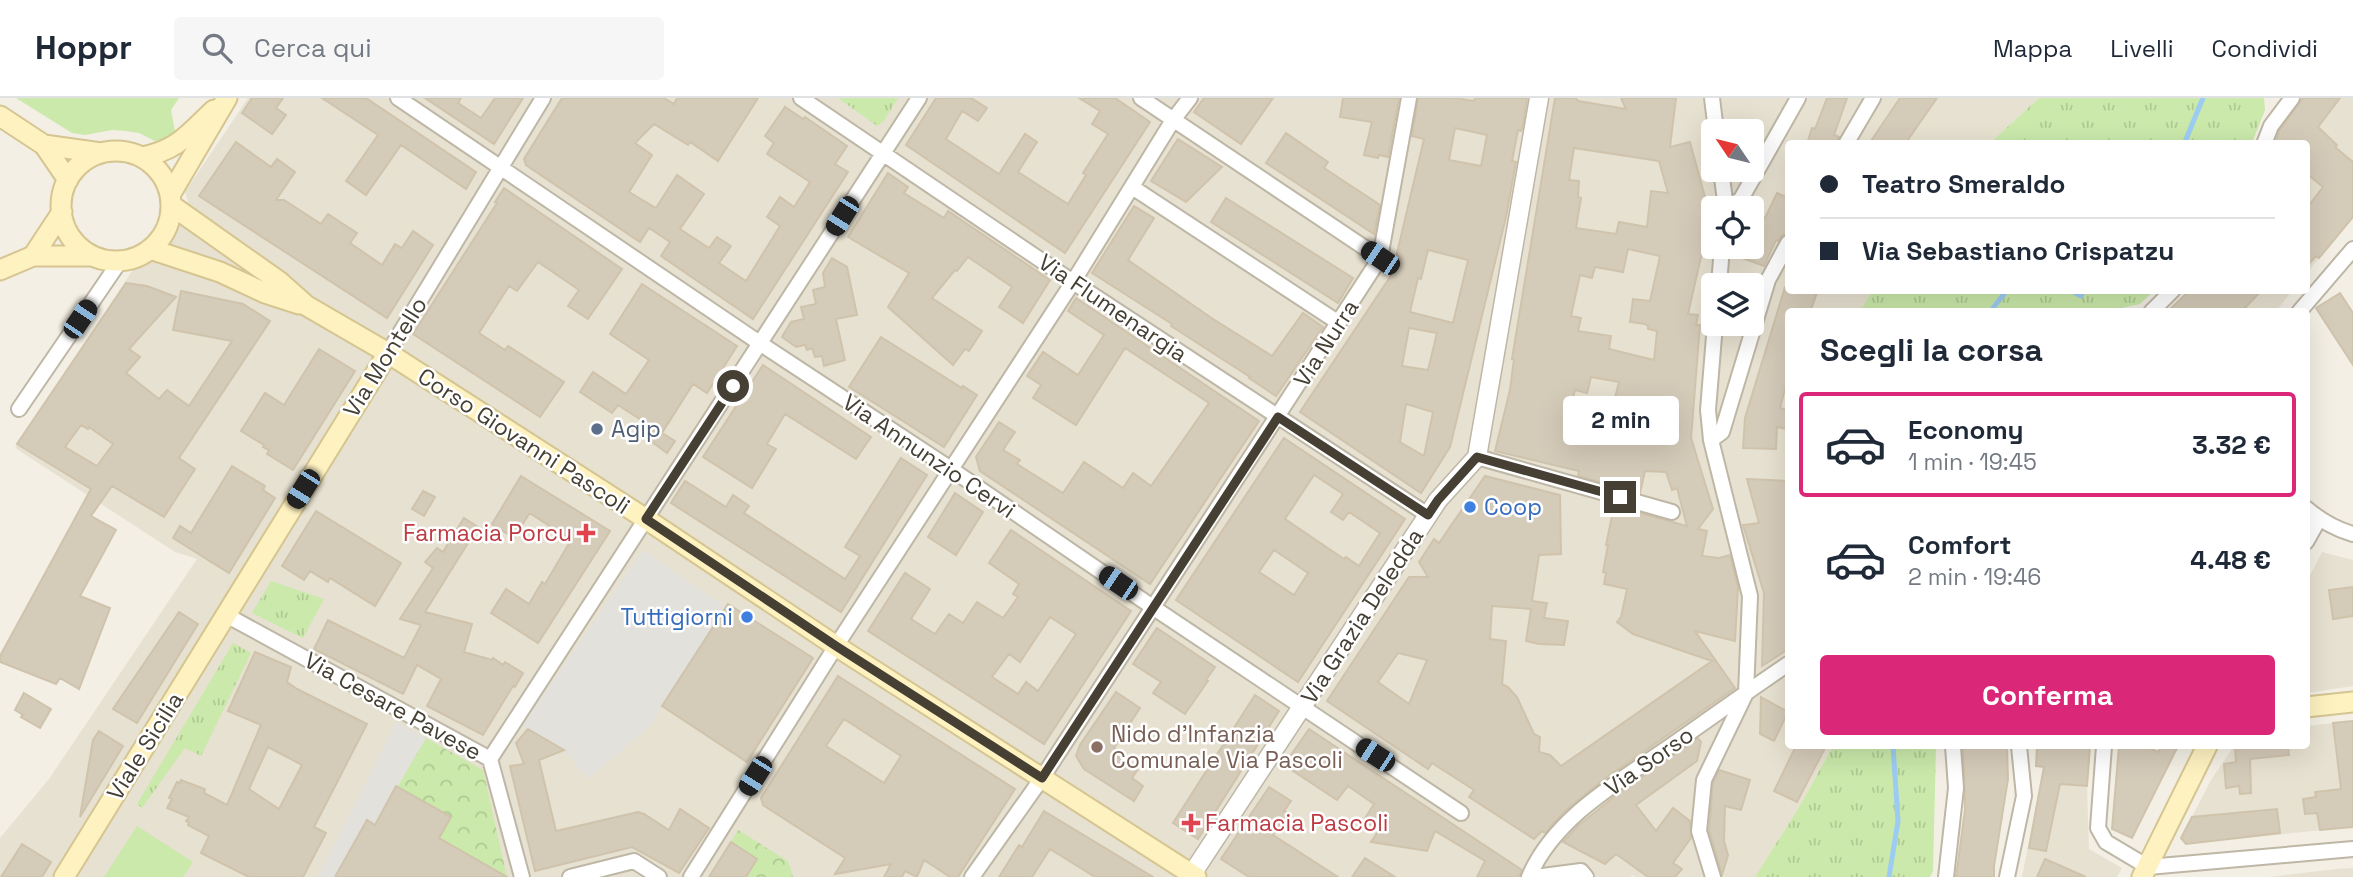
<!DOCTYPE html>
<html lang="it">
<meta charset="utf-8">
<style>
:root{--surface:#fff;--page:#f6f6f7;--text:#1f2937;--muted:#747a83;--line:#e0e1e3;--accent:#db2777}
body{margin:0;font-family:"Space Grotesk",sans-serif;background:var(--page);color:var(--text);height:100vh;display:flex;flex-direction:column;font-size:26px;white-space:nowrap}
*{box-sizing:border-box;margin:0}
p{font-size:23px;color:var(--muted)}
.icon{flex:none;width:38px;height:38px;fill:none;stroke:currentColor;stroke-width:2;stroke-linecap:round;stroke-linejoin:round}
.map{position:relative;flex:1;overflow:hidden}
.panel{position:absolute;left:1785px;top:210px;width:525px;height:441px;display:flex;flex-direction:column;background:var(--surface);border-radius:7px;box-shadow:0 7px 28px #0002}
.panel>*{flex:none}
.top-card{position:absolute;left:1785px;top:42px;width:525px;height:154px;border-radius:7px;box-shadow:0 7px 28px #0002;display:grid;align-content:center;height:154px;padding:0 35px;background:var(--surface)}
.needle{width:46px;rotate:305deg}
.fabs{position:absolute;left:1701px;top:21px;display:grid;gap:14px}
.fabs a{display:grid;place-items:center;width:63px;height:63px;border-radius:7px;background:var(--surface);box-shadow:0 7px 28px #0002;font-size:35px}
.end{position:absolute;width:32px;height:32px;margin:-16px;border:9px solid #453f34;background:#fff;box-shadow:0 0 0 4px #fff}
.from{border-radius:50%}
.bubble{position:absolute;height:49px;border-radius:7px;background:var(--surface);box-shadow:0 7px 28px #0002;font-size:23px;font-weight:800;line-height:49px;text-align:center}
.car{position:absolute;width:21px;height:42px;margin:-21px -10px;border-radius:9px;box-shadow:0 0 5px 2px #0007;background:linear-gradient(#222 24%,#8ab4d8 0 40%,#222 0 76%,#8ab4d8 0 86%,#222 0)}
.top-card b{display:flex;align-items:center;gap:24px;height:66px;font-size:26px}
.top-card b+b{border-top:2px solid var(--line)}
.top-card i{width:18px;height:18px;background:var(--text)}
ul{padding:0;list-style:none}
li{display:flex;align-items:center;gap:21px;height:105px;margin:0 14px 10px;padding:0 21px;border:4px solid transparent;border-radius:7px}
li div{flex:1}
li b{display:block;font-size:26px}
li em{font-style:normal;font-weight:800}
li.selected{border-color:var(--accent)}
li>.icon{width:63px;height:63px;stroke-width:1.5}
h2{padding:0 35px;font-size:32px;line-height:84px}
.button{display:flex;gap:14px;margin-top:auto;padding:14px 35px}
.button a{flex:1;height:80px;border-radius:7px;background:var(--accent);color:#fff;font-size:28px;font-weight:800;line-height:80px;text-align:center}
header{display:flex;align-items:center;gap:42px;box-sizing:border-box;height:98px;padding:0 35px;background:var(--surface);border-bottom:2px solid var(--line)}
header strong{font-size:33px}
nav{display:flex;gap:38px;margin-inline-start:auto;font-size:24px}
.search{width:490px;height:63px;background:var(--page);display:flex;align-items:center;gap:18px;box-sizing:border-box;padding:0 24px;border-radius:7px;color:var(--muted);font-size:26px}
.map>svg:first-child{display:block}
.residential{fill:#e7e1d1;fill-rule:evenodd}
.grass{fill:url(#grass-tufts)}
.park{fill:url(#park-crowns)}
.garden{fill:#cae9aa}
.parking{fill:#e3e1dc}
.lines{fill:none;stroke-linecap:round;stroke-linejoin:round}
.stream{stroke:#9dccf3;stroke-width:5}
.building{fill:#d5cbb9;stroke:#d0c3ac;stroke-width:2;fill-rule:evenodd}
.minor-casing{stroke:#beb7a6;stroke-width:18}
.tertiary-casing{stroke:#beb7a6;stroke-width:21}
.secondary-casing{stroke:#d5c591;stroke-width:23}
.minor{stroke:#fff;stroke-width:14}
.tertiary{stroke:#fff;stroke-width:18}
.secondary{stroke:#fff2c1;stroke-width:19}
.route{stroke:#453f34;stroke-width:9}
.service-dot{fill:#5c6f8a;stroke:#fff;stroke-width:2.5}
.shop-dot{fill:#3f7fe0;stroke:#fff;stroke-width:2.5}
.health-dot{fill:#e0444e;stroke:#fff;stroke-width:2.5}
.education-dot{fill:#8d6e63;stroke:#fff;stroke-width:2.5}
.labels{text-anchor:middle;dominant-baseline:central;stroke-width:5;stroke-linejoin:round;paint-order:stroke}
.street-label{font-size:23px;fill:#453f34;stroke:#fff}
.service-label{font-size:23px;fill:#4e5e75;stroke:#fff;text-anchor:start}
.shop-label{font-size:23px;fill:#366cbe;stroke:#fff;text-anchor:start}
.health-label{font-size:23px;fill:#be3a42;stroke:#fff;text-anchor:end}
.education-label{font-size:23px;fill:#785e54;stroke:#fff;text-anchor:start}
</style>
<header>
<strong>Hoppr</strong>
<div class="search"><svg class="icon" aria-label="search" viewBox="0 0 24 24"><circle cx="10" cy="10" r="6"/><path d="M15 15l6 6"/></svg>Cerca qui</div>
<nav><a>Mappa</a><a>Livelli</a><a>Condividi</a></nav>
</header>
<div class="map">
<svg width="2353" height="779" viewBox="0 0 2353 779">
<defs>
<pattern id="grass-tufts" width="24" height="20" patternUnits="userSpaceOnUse" patternTransform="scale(1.75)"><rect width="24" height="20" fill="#cae9aa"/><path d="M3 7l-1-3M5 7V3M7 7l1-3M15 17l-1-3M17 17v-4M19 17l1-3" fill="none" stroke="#afc993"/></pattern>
<pattern id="park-crowns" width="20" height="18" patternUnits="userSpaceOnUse" patternTransform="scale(1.75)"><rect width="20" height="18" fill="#cae9aa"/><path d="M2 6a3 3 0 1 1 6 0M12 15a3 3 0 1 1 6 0" fill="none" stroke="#afc993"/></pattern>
</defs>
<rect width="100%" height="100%" fill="#f3efe4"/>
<path class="residential" d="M248,0H2039L1990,45L1788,46V192L1873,193L1860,213L1788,214V648H1833L1798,711L1755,779H1635L1632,777L1631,779H0V740L49,681L197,461L175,454L15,350L134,170L161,158L190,110L185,94ZM1713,33H1752V72H1713ZM1713,110H1752V149H1713ZM1713,187H1752V226H1713Z
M2303,0H2353V117L2307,175L2306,46L2274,44L2283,26Z
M2191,193H2292L2276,213L2167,214Z
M2322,454L2353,462V588L2307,595L2306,485Z
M2353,623V729L2186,746L2181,740L2211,682L2234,648H2306L2307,628Z
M2037,648H2090L2087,688L2089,751L2122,770L2117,779H2022L2043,669L2036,668Z
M2353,770V779H2270L2337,771Z"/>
<path class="grass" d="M838,0H898L883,24L877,28Z
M2039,0H2264L2265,12L2252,45H1990Z
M1873,192H2154V193L2140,206L2109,213H1860Z
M271,483L324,501L303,540L252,515Z
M233,545L251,555L201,658L185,650L142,710L137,706Z
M1833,648H1936L1933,773L1930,779H1755L1798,711Z"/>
<path class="park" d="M426,640L483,672L507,779L439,740L450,719L397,688Z
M738,732L788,763L793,779H743L744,771L750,773L757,761L731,744Z"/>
<path class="garden" d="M16,0H179L171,12L175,33L166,41L155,43L139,35L126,33L112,32L85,37L72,35Z
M137,728L193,764L183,779H104Z"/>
<path class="parking" d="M643,452L727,510L651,627L588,681L564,652L522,628Z
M396,624L426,640L375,727L367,722L335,779H318Z"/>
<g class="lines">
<path class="stream" d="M2184,46L2203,0
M2070,192L2081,198L2084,192
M1990,214L2007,192
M1889,779L1898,723L1893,648"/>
</g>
<path class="building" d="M252,0H283L276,10L286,17L272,36L242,15Z
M322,0H366L476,74L466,91L401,47L366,97L346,83L378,37Z
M425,0H461L458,5L481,20L495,0H523L494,46Z
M562,0H664L674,6L677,0H758L718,63L690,44L688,47L654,26L635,45L652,57L629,94L656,110L677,77L704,96L680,131L709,150L717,139L731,148L719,165L746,183L780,128L767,119L780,99L794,109L810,84L767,56L774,45L765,38L785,9L803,21L805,19L847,48L835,66L848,74L753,221L661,158L670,144L649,130L640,144L526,67L524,61Z
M936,0H971L987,10L978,23L962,13L946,41L999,76L1025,36L1037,44L1018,74L1068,106L1086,77L1083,75L1108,36L1092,26L1100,13L1079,0H1115L1150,24L1065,155L906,47Z
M1204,0H1273L1241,46L1194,14Z
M1343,0H1399L1388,59L1379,57L1378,60L1364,57L1372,24L1340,19Z
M1418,0H1455L1474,3L1475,0H1527L1523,28L1521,33L1518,32L1512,63L1516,64L1506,119L1450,349L1421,395L1300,314L1392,176L1424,41L1412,38ZM1455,30L1487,37L1481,68L1449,62ZM1428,152L1468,162L1453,225L1410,214L1418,180L1421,181ZM1409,230L1437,235L1428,272L1402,268ZM1406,306L1433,314L1424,358L1400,344Z
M1555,0H1576L1578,3L1626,11L1621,0H1676L1670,49L1690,44L1705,99L1702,146H1704L1688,216L1698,217L1696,227H1700L1691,340L1713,411L1698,431L1707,433L1702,458L1719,460L1730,457L1738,489L1735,543L1695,533L1735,590L1603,682L1564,714L1545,735L1542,733L1534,741L1469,699L1474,692L1432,665L1428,671L1327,603L1409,479H1428L1419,464L1434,441L1439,445L1485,378L1560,397L1561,456L1539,457L1532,503L1547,505L1544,520L1568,523L1564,547L1539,546L1526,543L1531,511L1492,508L1490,541L1506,543L1502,586L1508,589L1517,599L1534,636L1540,639L1539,654L1550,657L1561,668L1712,563L1633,536L1617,524L1621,519L1627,491L1604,486L1606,475L1603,474L1608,447H1606L1614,408L1687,428L1677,390L1672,392L1666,374L1645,373L1640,395L1578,378L1579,373L1495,353L1510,292L1514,261H1512ZM1574,50L1659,63L1668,95L1651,93L1647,129L1619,124L1616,136L1576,130L1581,100L1578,99L1579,83L1569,82ZM1628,151L1660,158L1650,203L1633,201L1630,224L1645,226L1648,228V231L1657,233L1654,262L1609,251L1611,238L1578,233L1581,220L1571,218L1580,177L1592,180L1595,169L1623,174ZM1591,279L1619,284L1607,331L1568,321L1575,292L1587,295ZM1398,555L1427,562L1409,606L1378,584Z
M1827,0H1847L1834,37L1839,39L1836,46H1807L1812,30L1815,31Z
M1900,0H1937L1905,46H1869Z
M2303,0H2340L2318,29L2337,47L2335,49L2353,64V119L2319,160L2316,158L2306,169V111L2323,89L2306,75V46H2275L2279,33Z
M1286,35L1328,64L1324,70L1380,107L1374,136L1266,65Z
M1178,41L1222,69L1186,104L1151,83Z
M236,44L271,69L277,61L295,74L276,102H284L321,126L328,116L357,135L350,145L382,167L395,146L402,150L413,133L433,147L387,220L199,98Z
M888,75L908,89L904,95L944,120L948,113L1050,182L1023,225L999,209L1012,189L968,159L957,173L955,172L932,200L982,233L969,253L965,251L953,267L888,209L909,175L848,139Z
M504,90L622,171L588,221L568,208L579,192L538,164L517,193L509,188L479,235L505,252L508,248L564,284L540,319L413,236L497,105L495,104Z
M1777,95L1788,100V135L1782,137L1778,143L1776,142L1764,168L1742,160L1746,149H1752L1755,133L1757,134L1762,119L1765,120Z
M1226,100L1353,180L1338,205L1211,124Z
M1134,108L1154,120L1128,162L1213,221L1272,258L1303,215L1323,229L1276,298L1249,280L1250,279L1171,228L1172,226L1092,175Z
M832,160L847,169L857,217L836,221L845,262L824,268L822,258L815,259L812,250L807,252L805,247L796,249L782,239L791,224L804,221L801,209L816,206L813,192L825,189L823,175Z
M126,185L147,188L176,199L129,251L140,259L126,275L159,301L167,292L189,308L232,243L173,232L181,193L243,206L270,223L179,360L195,371L164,419L112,388L91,418L116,432L80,498L110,510L79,591L60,580L56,586L0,564V558L91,391L17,346ZM81,327L88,331L89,329L113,346L97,368L65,349Z
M642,186L737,248L707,295L693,286L662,335L675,343L667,355L648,341L655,331L618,307L612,315L580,294L593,274L626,296L649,262L610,236Z
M1785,189H1788V192H1818L1810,214H1788V280L1780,310L1788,312V331L1777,329L1776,351L1743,350L1745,320Z
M2190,192H2262L2241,214H2167Z
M2340,195L2353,215V267L2316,210Z
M1076,200L1259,323L1150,486L980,373L976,359L999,324L1015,334L1003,352L1020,362L1017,366L1063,395L1084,364L1123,390L1133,375L1151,388L1209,305L1125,250L1076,327L1033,300L1041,287L1027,278L1043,254L1078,277L1104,237L1068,213Z
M881,239L962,290L963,288L977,297L944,349L849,289Z
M319,251L355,273L293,372L267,356L269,352L263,349L264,347L241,333L265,295L284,307Z
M763,267L871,339L856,361L785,316L767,346L776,351L752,390L703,359Z
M1284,340L1405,421L1298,584L1176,502ZM1314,377L1343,396L1331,414L1343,422L1349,414L1380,435L1359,468L1346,459L1344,461L1285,421ZM1274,452L1308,475L1294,497L1259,474Z
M901,360L927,377L841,514L671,405L685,383L726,409L733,397L749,408L744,415L845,481L860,458L845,449Z
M232,368L265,388L263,392L275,400L229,475L173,440L180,428L191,435Z
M521,378L610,433L538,545L491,515L506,491L529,506L542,484L545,486L571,442L531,416H529L514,440L492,426Z
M1747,381L1788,383L1787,552L1762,568L1764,495L1743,427L1759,425Z
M423,393L435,399L424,418L412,411Z
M955,395L983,414L956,457L928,439Z
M316,413L401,465L375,508L330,480L328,484L310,473L304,482L282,468Z
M464,420L478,429L425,514L472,526L464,554L492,562L493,560L503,567L505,564L523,575L515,589L513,588L483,637L427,608L441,581L417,567L403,596L314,551L328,522L404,560L421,527L400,521L433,470L425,464L437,450L443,454Z
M1011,432L1131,513L1044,646L868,533L905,475L930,491L911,521L935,536L949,516L963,525L977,504L1003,520L1018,499L1013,496L1019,486L989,465ZM1050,519L1076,536L1038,593L1026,584L1018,596L992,579L1009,556L1020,564Z
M2353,489V518L2333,521L2329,492Z
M728,506L813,560L747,664L662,608Z
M179,514L198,526L137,625L113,611Z
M1157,530L1215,569L1206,582L1208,583L1185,616L1153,595L1161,584L1133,566Z
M255,554L291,569L287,584L297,591L367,626L314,729L326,735L303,779H249L201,755L209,738L188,727L189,725L186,723L189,719L167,710L172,701L169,700L177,684L180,685L181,682L205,691L204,695L227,707L261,627L228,613ZM268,649L302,667L279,711L249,691Z
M838,578L1015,691L958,779H950L924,762L917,779L905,773L902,779H884L891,766L835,776L845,760L763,707L761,700ZM844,621L901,658L884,685L826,648Z
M1116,594L1140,610L1114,650L1118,652L1115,657L1138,671L1132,680L1143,688L1134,703L1084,671L1076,658L1080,647Z
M24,595L51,611L40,630L21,619L23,617L15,612Z
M1255,597L1279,613L1198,741L1173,725Z
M1761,599L1788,614L1774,643L1760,636Z
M2353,623V729L2320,732L2317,715L2305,716L2303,701L2316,699L2315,694L2341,691L2333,625Z
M528,631L564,652L539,662L556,733L638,714L644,716L669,732L680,711L709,730L679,775L632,749L535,773L510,668L524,666L516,645Z
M1309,631L1522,772L1519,779H1477L1485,763L1435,733L1427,753L1371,744L1379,732L1364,722L1374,706L1348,688L1337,702L1284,667Z
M99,633L123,648L80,719L93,642Z
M1698,640L1701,644L1697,663L1636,707L1656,733L1673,710L1690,723L1691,740L1673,765L1682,771L1675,779H1648L1616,756L1605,766L1563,744L1578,728L1615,698Z
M1796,648H1826L1797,704L1774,693Z
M1963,648H2007L2008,681L1994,768V779H1956L1965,712Z
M2037,648H2090L2087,688L2060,686L2046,753L2029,750L2044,669L2036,668Z
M2119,648H2145L2158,654L2162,648H2178L2132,740L2112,731Z
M2235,648H2288L2289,657L2250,661L2251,695L2240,696L2239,688L2226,690L2224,666L2236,664Z
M1719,672L1750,682L1741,712L1725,708L1724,743L1728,757L1722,777L1709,732L1713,685Z
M396,688L451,719L439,740L507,779H335L367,722L375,727Z
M1269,689L1291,703L1284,713L1288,715L1273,737L1338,779H1249L1221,761Z
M2277,711L2280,735L2186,746L2181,740L2192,719Z
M1044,713L1153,779H1095L1050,751L1032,779H999L1019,747L1022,749Z
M731,744L757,761L746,779H709Z
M22,746L51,764L42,779H1Z
M1365,760L1395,779H1352Z
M2045,761L2086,779H2037Z"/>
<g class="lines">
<defs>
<path id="minor" d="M398,0L761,246L951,371L1154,510L1461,715
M801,0L1073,184L1428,417
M1141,0L1380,160
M1712,0L1716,33
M1846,46L1873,0
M2264,46L2271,28L2292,0
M1721,72L1726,110
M1132,89L1339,225
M1728,110L1741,101L1798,0
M1719,187L1722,149
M2151,214L2173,192
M2299,214L2353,151
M388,255L543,0
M19,311L120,163
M1711,342L1722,334L1768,182L1788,145
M1477,359L1672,414
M2306,410C2321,423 2335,431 2353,436
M2306,444L2319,421
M226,517L490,661L522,779
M2104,648L2098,730L2106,744L2148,769L2353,751
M490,661L919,0
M570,779L634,763L659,779
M691,779L836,548L1073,184L1173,22L1190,0
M972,779L1042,680L1380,160L1409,0
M1529,779C1554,720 1618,684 1669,649C1709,621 1748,593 1788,566
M1535,779L1581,773L1586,779
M1713,779L1699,733L1704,682L1746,595L1750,498L1711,342L1708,312L1715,226
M1946,779L1956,690L1953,648
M2007,779L2024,698L2019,648"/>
<path id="tertiary" d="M1190,779L1438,402L1477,359L1539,0"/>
<path id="secondary" d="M0,18L44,47L68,82
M44,47L101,55
M61 108a55 55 0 1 1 110 0a55 55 0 1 1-110 0Z
M142,59C178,52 188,36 214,12
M170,97L227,0
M171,107L280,184L307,208L388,255L646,421L836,548L1196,779
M150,151L220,174L265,195L299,206
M33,158L62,114
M0,172L33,158H93
M2306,609L2353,604
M64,779L388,255
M2142,779L2207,648"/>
</defs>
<use href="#minor" class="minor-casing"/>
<use href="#tertiary" class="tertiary-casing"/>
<use href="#secondary" class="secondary-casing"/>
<use href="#minor" class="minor"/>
<use href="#tertiary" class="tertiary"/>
<use href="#secondary" class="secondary"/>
</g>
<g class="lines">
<path class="route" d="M733,288L646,421L836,548L1042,680L1278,319L1428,417L1438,402L1477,359L1620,399"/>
</g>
<circle class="service-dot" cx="597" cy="331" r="7"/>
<g class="shop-dot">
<circle cx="1470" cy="409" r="7"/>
<circle cx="747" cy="519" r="7"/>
</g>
<g class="health-dot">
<path d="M582.5 424.5h7v7h7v7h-7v7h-7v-7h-7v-7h7z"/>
<path d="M1187.5 714.5h7v7h7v7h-7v7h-7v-7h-7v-7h7z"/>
</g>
<circle class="education-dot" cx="1097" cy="649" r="7"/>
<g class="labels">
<g class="street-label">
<text transform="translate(1113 210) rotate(34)">Via Flumenargia</text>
<text transform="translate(1326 245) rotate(-57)">Via Nurra</text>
<text transform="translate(385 259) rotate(-58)">Via Montello</text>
<text transform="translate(524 343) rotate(33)">Corso Giovanni Pascoli</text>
<text transform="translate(929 358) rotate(34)">Via Annunzio Cervi</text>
<text transform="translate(1362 518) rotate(-57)">Via Grazia Deledda</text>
<text transform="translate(393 608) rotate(29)">Via Cesare Pavese</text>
<text transform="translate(145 648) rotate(-58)">Viale Sicilia</text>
<text transform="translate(1649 663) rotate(-35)">Via Sorso</text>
</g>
<g class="service-label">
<text x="611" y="331">Agip</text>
</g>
<g class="shop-label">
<text x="1484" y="409">Coop</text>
<text x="733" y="519" text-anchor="end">Tuttigiorni</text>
</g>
<g class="health-label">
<text x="572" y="435">Farmacia Porcu</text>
<text x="1205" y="725" text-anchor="start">Farmacia Pascoli</text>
</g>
<g class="education-label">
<text x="1111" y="636">Nido d'Infanzia<tspan x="1111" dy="26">Comunale Via Pascoli</tspan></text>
</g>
</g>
</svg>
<div class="fabs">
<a><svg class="needle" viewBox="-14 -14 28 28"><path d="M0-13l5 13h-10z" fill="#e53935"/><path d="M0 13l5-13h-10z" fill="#747a83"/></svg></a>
<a><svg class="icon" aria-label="locate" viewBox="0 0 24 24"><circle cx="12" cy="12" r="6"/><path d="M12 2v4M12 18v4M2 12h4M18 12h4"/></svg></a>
<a><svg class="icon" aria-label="layers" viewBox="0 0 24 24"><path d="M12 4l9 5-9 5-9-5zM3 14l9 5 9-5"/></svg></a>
</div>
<i class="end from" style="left:733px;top:288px"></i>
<i class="end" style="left:1620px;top:399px"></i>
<div class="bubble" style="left:1563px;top:298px;width:116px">2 min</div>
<i class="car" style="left:842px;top:118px;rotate:212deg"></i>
<i class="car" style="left:1380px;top:160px;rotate:304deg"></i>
<i class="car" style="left:80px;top:221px;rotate:34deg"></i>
<i class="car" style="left:303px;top:391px;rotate:212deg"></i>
<i class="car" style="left:1118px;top:485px;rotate:304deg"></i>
<i class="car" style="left:1375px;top:657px;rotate:303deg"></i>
<i class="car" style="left:755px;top:678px;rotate:212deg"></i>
<div class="top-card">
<b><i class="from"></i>Teatro Smeraldo</b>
<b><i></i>Via Sebastiano Crispatzu</b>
</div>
<section class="panel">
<h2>Scegli la corsa</h2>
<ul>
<li class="selected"><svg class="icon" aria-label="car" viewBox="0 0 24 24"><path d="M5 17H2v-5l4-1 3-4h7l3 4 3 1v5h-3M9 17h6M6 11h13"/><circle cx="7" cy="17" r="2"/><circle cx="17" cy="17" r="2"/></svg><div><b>Economy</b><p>1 min · 19:45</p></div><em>3.32 €</em></li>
<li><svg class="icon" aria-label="car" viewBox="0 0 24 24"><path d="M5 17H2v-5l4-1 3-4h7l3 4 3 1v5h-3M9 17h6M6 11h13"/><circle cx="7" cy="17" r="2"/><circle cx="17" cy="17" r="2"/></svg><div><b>Comfort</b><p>2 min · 19:46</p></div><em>4.48 €</em></li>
</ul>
<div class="button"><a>Conferma</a></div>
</section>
</div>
